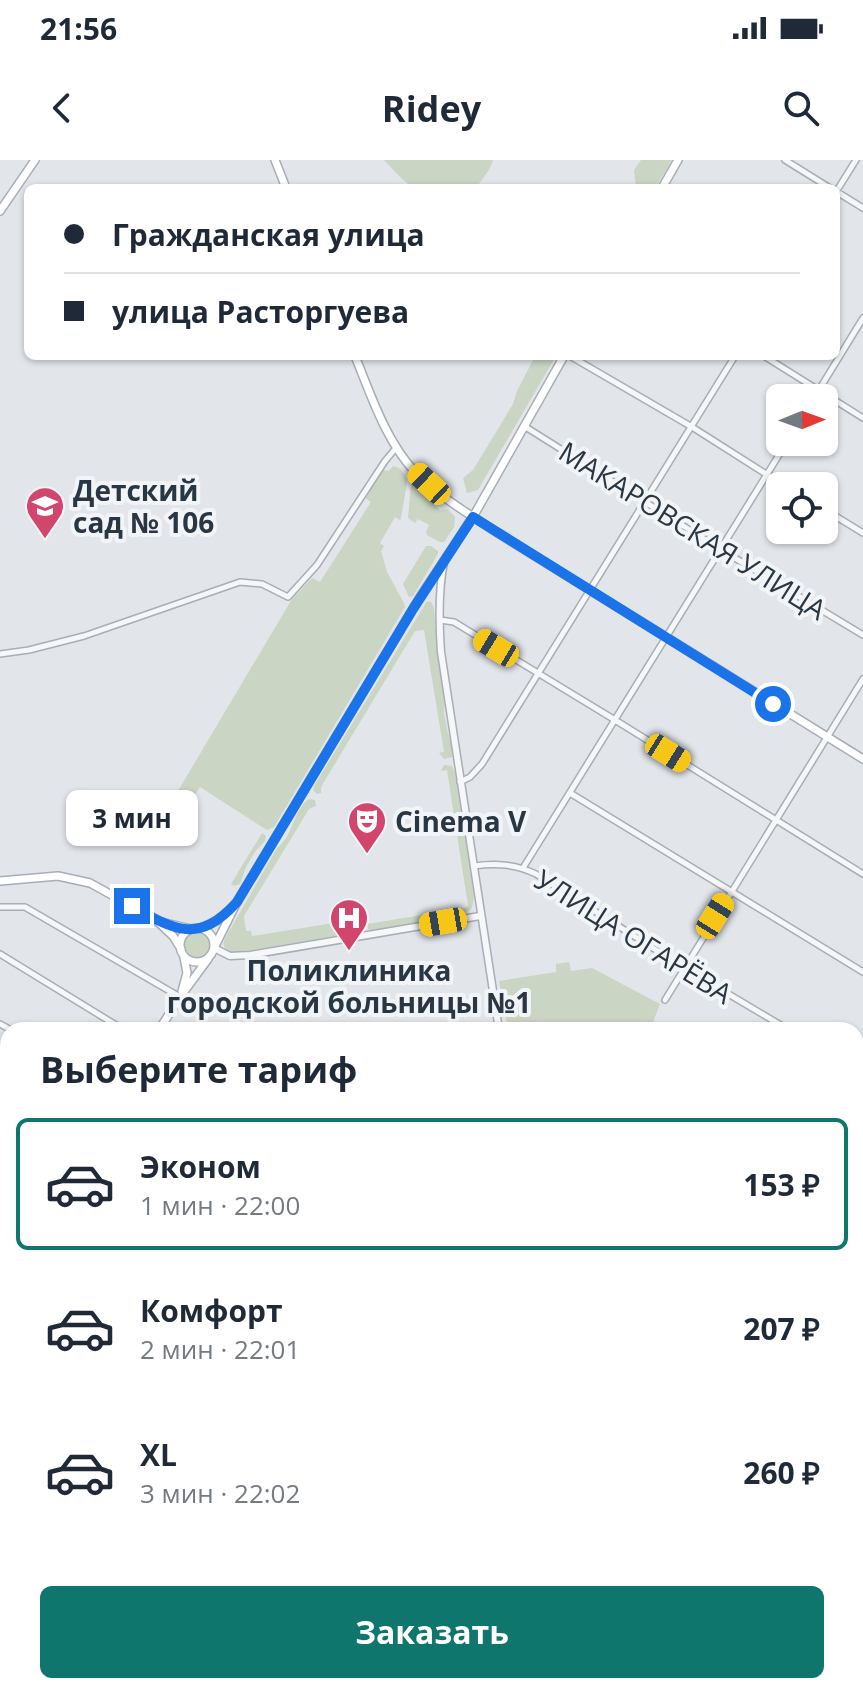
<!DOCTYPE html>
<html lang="ru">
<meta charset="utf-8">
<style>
:root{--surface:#fff;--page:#f2f2f3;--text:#1f2937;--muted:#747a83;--line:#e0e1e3;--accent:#0f766e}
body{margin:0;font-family:"Open Sans",sans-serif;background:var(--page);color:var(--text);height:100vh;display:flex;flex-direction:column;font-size:30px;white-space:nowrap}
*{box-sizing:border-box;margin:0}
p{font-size:26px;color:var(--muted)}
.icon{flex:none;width:44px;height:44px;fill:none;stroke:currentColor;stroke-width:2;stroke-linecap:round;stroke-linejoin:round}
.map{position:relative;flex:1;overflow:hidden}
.details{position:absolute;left:0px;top:862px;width:864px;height:672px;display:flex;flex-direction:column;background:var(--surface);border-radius:24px 24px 0 0;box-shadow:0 2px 6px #0004}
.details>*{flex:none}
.top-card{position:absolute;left:24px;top:24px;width:816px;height:176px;border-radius:12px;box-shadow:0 2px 6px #0004;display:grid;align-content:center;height:176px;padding:0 40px;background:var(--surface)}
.needle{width:52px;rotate:89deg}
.controls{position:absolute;left:766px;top:224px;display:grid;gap:16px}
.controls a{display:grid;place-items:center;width:72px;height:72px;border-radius:12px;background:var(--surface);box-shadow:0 2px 6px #0004;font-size:40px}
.end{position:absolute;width:36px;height:36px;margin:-18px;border:10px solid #1a73e8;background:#fff;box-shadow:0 0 0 4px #fff}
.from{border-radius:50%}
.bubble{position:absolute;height:56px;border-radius:12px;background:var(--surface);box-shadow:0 2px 6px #0004;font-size:26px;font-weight:700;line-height:56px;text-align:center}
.car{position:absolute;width:24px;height:48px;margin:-24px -12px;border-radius:10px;box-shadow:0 0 6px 2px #0007;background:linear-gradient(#f5c518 24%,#345 0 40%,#f5c518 0 76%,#345 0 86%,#f5c518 0)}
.top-card b{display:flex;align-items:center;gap:28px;height:76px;font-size:30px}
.top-card b+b{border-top:2px solid var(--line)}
.top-card i{width:20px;height:20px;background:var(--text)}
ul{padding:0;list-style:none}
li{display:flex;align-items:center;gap:24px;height:132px;margin:0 16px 12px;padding:0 24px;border:4px solid transparent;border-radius:12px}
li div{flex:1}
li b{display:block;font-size:30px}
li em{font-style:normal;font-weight:700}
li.active{border-color:var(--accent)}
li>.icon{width:72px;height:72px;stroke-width:1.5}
h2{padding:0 40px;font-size:36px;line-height:96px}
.cta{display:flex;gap:16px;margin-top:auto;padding:16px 40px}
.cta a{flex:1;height:92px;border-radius:12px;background:var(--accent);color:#fff;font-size:32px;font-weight:700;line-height:92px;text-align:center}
.status{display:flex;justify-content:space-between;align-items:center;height:56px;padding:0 40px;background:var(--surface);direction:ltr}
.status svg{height:22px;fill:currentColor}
header{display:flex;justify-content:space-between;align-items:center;height:104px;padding:0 40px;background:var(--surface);font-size:36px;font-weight:700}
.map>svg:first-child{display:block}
.green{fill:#cad5c3}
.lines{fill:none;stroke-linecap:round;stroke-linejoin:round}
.minor-casing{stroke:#a7aeb5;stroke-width:8}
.tertiary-casing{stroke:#a7aeb5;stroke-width:9}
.secondary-casing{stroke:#a7aeb5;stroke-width:10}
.minor{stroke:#f5f7f9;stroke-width:5}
.tertiary{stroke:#f5f7f9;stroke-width:6}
.secondary{stroke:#fff;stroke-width:7}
.route{stroke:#1a73e8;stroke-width:10}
.labels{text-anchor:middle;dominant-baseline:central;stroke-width:8;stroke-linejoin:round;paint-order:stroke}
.poi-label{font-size:28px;font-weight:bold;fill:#293643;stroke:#f1f5f8;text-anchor:start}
.street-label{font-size:28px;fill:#293643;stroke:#f1f5f8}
</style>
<div class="status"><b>21:56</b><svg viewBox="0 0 49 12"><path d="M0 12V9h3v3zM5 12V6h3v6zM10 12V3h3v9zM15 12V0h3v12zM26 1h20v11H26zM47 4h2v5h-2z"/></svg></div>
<header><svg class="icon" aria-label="back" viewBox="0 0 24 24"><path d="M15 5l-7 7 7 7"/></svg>Ridey<svg class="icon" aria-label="search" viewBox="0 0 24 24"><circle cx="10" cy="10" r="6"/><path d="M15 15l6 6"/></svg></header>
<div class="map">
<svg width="863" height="1534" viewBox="0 0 863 1534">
<rect width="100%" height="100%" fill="#e2e6eb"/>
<path class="green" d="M384,0H493L489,10L476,28H413L401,18Z
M641,0H672L655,28H636L634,10Z
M535,196H556L478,330L467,333L463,318L473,310L513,244L517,231Z
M393,306C401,307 407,315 407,323L401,358L400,360L395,357L380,383L384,386L381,391L387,412L404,443L405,447L274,667L267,670L200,627L169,677L153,668L172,641L292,439L312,418L320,422L371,342L364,337L382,310L389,311Z
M415,323L421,329L419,331L440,350L448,349L455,357L454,367L444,382H440L427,375L426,372L429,365L418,359L415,363L408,358L411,324Z
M426,386H431L438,391V394L413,436L409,437L403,424Z
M427,441L431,442L434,448L438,494L445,536L444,553L448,574L452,585V597L444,599L439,593L444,592L424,470L415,471L321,627V633L317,634L313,630L314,626Z
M444,605L452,606L455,613L474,736L472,748L462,756L371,771L368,769L367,764L465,748L468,746L447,610L441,611Z
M309,639L315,640L316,646L309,649L244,756L246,771H251L252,776L346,761V741L352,739L357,742L361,770L359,772L234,793C227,791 222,788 224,780L277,688C295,674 292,651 309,639Z
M262,673L266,676L265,681L255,692L246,707L240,724L234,726L231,724Z
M182 786a15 15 0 1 1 30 0a15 15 0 1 1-30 0Z
M569,802L571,811L592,808L660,844L650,870H508L499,821L556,812V804Z
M856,1216L863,1220V1269L856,1265Z"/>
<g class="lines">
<defs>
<path id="minor" d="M785,0L830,28
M836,32L856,0
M837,32L863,48
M570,196L692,267L785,326
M764,196L863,258
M814,238L863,158
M524,266L720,389L863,475
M824,349L863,373
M440,460L454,462L615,560L863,714
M0,494L29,490L84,476L240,422L262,424L288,437L317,405L385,301L396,288
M460,622L470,617L482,604L735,196
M570,633L863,812
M474,706C496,703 515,704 536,714L683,807L789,870
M523,708L787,282
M0,747H25L180,837
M0,794L124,870
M665,840L863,519
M0,864L11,870
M856,912L863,924
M856,1008L863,1012
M0,1016L8,1021
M0,1082L8,1087
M372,1534L377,1526"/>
<path id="tertiary" d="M444,402C438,431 439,463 441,492L499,870
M214,788L230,796L250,795L480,756
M0,939L8,944
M856,1213L863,1217"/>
<path id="secondary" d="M275,0L286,28
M662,28L678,0
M0,51L35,0
M355,196C371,235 385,279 414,311C437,335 466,352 493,370L863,599
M0,721L58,716L90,723L155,759L173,776L181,789
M161,762L191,769
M200,768L219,760L230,750
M180 785a17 17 0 1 1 34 0a17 17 0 1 1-34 0Z
M214,788L237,742L420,437L473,357L564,196
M182,831L187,813L184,797
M159,870L180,837L208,799
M856,924L863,913
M0,1122L8,1109
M478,1534L483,1526"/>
</defs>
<use href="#minor" class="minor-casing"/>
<use href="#tertiary" class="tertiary-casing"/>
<use href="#secondary" class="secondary-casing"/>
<use href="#minor" class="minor"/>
<use href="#tertiary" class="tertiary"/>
<use href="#secondary" class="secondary"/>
</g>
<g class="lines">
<path class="route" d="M132,746C175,771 199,784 237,742L413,449L473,357L773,544"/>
</g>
<defs>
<symbol id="school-pin" viewBox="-11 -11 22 30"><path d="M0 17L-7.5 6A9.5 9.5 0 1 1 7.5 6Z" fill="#d2456d" stroke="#f1f5f8"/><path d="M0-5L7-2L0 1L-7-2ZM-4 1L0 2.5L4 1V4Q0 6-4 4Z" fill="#fff"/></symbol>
<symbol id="theatre-pin" viewBox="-11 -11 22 30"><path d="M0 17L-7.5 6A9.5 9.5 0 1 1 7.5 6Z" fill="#d2456d" stroke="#f1f5f8"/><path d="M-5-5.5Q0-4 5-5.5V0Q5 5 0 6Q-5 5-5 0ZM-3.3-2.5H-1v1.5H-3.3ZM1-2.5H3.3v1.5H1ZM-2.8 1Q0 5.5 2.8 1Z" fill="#fff"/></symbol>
<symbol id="hospital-pin" viewBox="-11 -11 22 30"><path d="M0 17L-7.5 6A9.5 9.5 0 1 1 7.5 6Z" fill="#d2456d" stroke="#f1f5f8"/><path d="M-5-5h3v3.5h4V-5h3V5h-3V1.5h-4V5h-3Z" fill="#fff"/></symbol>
</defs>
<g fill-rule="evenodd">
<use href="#school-pin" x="23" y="324" width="44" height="60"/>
<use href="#theatre-pin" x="345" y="639" width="44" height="60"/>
<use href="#hospital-pin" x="327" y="736" width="44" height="60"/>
</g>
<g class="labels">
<g class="poi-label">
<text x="73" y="330">Детский<tspan x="73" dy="32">сад № 106</tspan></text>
<text x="395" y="661">Cinema V</text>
<text x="349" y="810" text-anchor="middle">Поликлиника<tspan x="349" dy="32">городской больницы №1</tspan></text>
</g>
<g class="street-label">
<text transform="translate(693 370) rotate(32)">МАКАРОВСКАЯ УЛИЦА</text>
<text transform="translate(634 776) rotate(32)">УЛИЦА ОГАРЁВА</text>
</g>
</g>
</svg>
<div class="controls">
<a><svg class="needle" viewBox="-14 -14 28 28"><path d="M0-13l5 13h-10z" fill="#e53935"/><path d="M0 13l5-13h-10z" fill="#747a83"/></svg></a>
<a><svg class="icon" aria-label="locate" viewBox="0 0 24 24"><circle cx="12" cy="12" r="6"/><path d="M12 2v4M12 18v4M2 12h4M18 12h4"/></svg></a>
</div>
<i class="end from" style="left:773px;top:544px"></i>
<i class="end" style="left:132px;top:746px"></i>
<div class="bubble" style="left:66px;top:630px;width:132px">3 мин</div>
<i class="car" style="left:429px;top:324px;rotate:313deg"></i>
<i class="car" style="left:496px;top:488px;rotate:301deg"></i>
<i class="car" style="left:668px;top:593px;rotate:122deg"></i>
<i class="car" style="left:715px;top:756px;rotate:32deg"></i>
<i class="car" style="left:443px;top:762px;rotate:260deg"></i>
<div class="top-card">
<b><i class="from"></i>Гражданская улица</b>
<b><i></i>улица Расторгуева</b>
</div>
<section class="details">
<h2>Выберите тариф</h2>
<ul>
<li class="active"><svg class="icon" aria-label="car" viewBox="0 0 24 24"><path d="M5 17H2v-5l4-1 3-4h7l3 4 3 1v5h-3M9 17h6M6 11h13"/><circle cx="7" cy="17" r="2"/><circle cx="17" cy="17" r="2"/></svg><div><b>Эконом</b><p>1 мин · 22:00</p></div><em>153 ₽</em></li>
<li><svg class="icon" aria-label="car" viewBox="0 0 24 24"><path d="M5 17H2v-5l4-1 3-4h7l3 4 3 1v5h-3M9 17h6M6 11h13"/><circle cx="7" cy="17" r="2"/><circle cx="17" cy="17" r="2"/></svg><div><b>Комфорт</b><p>2 мин · 22:01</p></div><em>207 ₽</em></li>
<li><svg class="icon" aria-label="car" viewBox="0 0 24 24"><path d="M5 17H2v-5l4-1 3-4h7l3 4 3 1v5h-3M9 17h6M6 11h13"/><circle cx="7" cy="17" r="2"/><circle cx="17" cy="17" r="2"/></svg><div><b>XL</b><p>3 мин · 22:02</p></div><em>260 ₽</em></li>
</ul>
<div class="cta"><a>Заказать</a></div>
</section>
</div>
